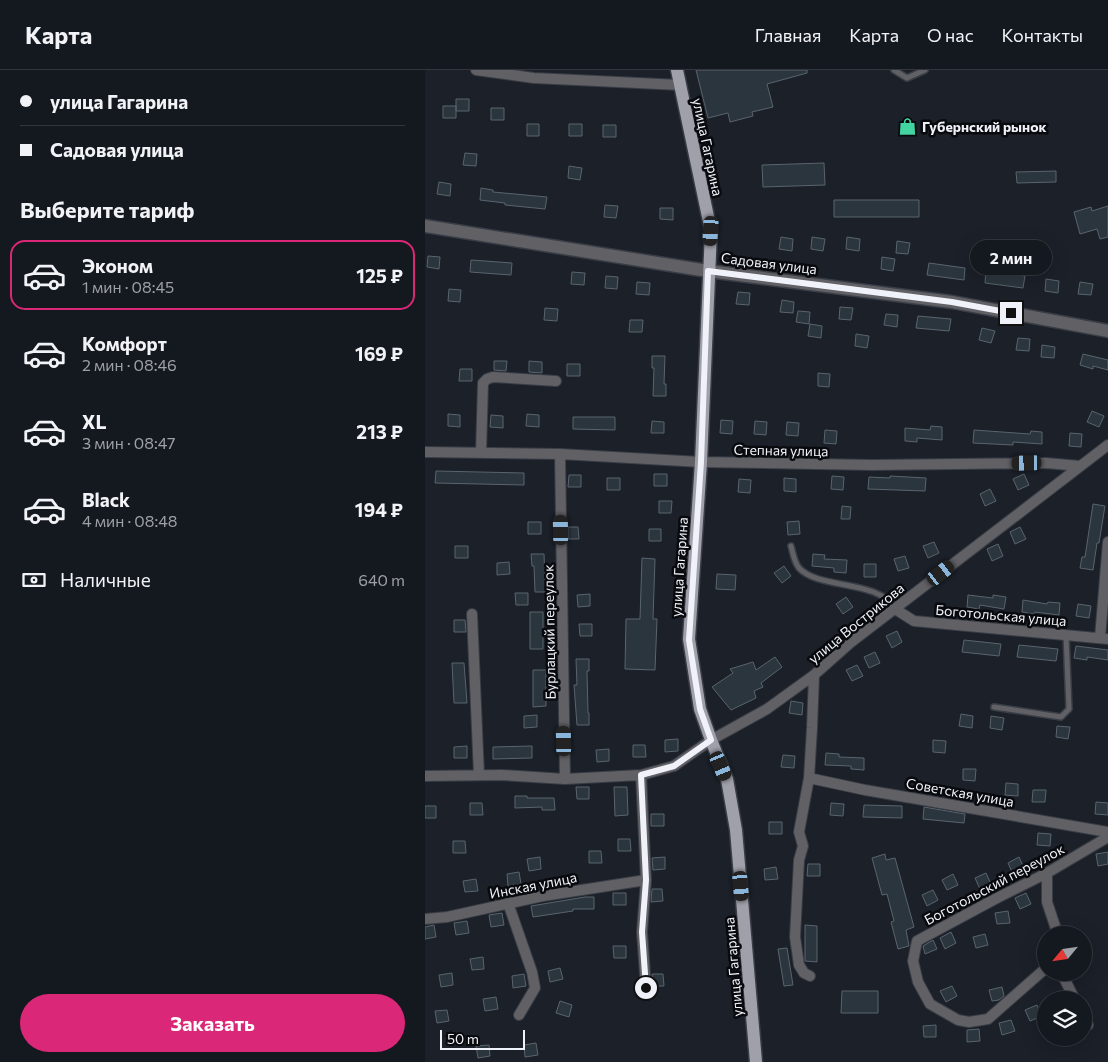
<!DOCTYPE html>
<html lang="ru">
<meta charset="utf-8">
<style>
:root{--surface:#14181f;--page:#1d2128;--text:#f1f3f6;--muted:#9da0a4;--line:#33373d;--accent:#db2777}
body{margin:0;font-family:Commissioner,sans-serif;background:var(--page);color:var(--text);height:100vh;display:flex;flex-direction:column;font-size:19px;white-space:nowrap}
*{box-sizing:border-box;margin:0}
p{font-size:16px;color:var(--muted)}
.icon{flex:none;width:28px;height:28px;fill:none;stroke:currentColor;stroke-width:2;stroke-linecap:round;stroke-linejoin:round}
.map{position:relative;flex:1;overflow:hidden}
.sheet{display:flex;flex-direction:column;background:var(--surface);width:425px}
.sheet>*{flex:none}
.hud{display:grid;align-content:center;height:110px;padding:0 20px;background:var(--surface)}
.needle{width:32px;rotate:241deg}
.tools{position:absolute;left:612px;top:856px;display:grid;gap:10px}
.tools a{display:grid;place-items:center;width:55px;height:55px;border-radius:50%;background:var(--surface);box-shadow:0 5px 20px #0002,0 0 0 1px var(--line);font-size:25px}
.scale{position:absolute;left:15px;bottom:12px;width:85px;box-sizing:border-box;padding-left:5px;border:2px solid #eff2f9;border-top:0;font-size:14px;line-height:18px;white-space:nowrap;color:#eff2f9;-webkit-text-stroke:4px #080a0e;paint-order:stroke}
.end{position:absolute;width:22px;height:22px;margin:-11px;border:6px solid #eff2f9;background:#111;box-shadow:0 0 0 2px #111}
.from{border-radius:50%}
.bubble{position:absolute;height:35px;border-radius:18px;background:var(--surface);box-shadow:0 5px 20px #0002,0 0 0 1px var(--line);font-size:16px;font-weight:700;line-height:35px;text-align:center}
.car{position:absolute;width:15px;height:30px;margin:-15px -8px;border-radius:6px;box-shadow:0 0 4px 1px #0007;background:linear-gradient(#222 24%,#8ab4d8 0 40%,#222 0 76%,#8ab4d8 0 86%,#222 0)}
.hud b{display:flex;align-items:center;gap:18px;height:48px;font-size:19px}
.hud b+b{border-top:1px solid var(--line)}
.hud i{width:12px;height:12px;background:var(--text)}
ul{padding:0;list-style:none}
li{display:flex;align-items:center;gap:15px;height:70px;margin:0 10px 8px;padding:0 10px;border:2px solid transparent;border-radius:15px}
li div{flex:1}
li b{display:block;font-size:19px}
li em{font-style:normal;font-weight:700}
li.on{border-color:var(--accent)}
li>.icon{width:45px;height:45px;stroke-width:1.5}
h2{padding:0 20px;font-size:22px;line-height:60px}
.pay{display:flex;align-items:center;gap:12px;height:55px;padding:0 20px;font-size:19px}
.pay p{margin-inline-start:auto}
.cta{display:flex;gap:10px;margin-top:auto;padding:10px 20px}
.cta a{flex:1;height:58px;border-radius:30px;background:var(--accent);color:#fff;font-size:20px;font-weight:700;line-height:58px;text-align:center}
header{display:flex;align-items:center;gap:30px;box-sizing:border-box;height:70px;padding:0 25px;background:var(--surface);border-bottom:1px solid var(--line)}
header strong{font-size:24px}
nav{display:flex;gap:28px;margin-inline-start:auto;font-size:18px}
main{display:flex;flex:1;min-height:0}
.map>svg:first-child{display:block}
.building{fill:#2b353d;stroke:#5a646e}
.lines{fill:none;stroke-linecap:round;stroke-linejoin:round}
.service-casing{stroke:#393d46;stroke-width:8}
.minor-casing{stroke:#393d46;stroke-width:12}
.tertiary-casing{stroke:#393d46;stroke-width:15}
.primary-casing{stroke:#393d46;stroke-width:15}
.service{stroke:#606065;stroke-width:5}
.minor{stroke:#606065;stroke-width:10}
.tertiary{stroke:#606065;stroke-width:12}
.primary{stroke:#a0a0ab;stroke-width:12}
.route{stroke:#eff2f9;stroke-width:6}
.labels{text-anchor:middle;dominant-baseline:central;stroke-width:5;stroke-linejoin:round;paint-order:stroke}
.poi-label{font-size:14px;font-weight:bold;fill:#eff2f9;stroke:#080a0e;text-anchor:start}
.street-label{font-size:14px;fill:#eff2f9;stroke:#080a0e}
</style>
<header>
<strong>Карта</strong>
<nav><a>Главная</a><a>Карта</a><a>О нас</a><a>Контакты</a></nav>
</header>
<main>
<section class="sheet">
<div class="hud">
<b><i class="from"></i>улица Гагарина</b>
<b><i></i>Садовая улица</b>
</div>
<h2>Выберите тариф</h2>
<ul>
<li class="on"><svg class="icon" aria-label="car" viewBox="0 0 24 24"><path d="M5 17H2v-5l4-1 3-4h7l3 4 3 1v5h-3M9 17h6M6 11h13"/><circle cx="7" cy="17" r="2"/><circle cx="17" cy="17" r="2"/></svg><div><b>Эконом</b><p>1 мин · 08:45</p></div><em>125 ₽</em></li>
<li><svg class="icon" aria-label="car" viewBox="0 0 24 24"><path d="M5 17H2v-5l4-1 3-4h7l3 4 3 1v5h-3M9 17h6M6 11h13"/><circle cx="7" cy="17" r="2"/><circle cx="17" cy="17" r="2"/></svg><div><b>Комфорт</b><p>2 мин · 08:46</p></div><em>169 ₽</em></li>
<li><svg class="icon" aria-label="car" viewBox="0 0 24 24"><path d="M5 17H2v-5l4-1 3-4h7l3 4 3 1v5h-3M9 17h6M6 11h13"/><circle cx="7" cy="17" r="2"/><circle cx="17" cy="17" r="2"/></svg><div><b>XL</b><p>3 мин · 08:47</p></div><em>213 ₽</em></li>
<li><svg class="icon" aria-label="car" viewBox="0 0 24 24"><path d="M5 17H2v-5l4-1 3-4h7l3 4 3 1v5h-3M9 17h6M6 11h13"/><circle cx="7" cy="17" r="2"/><circle cx="17" cy="17" r="2"/></svg><div><b>Black</b><p>4 мин · 08:48</p></div><em>194 ₽</em></li>
</ul>
<div class="pay"><svg class="icon" aria-label="cash" viewBox="0 0 24 24"><path d="M3 7h18v10H3z"/><circle cx="12" cy="12" r="2"/></svg>Наличные<p>640 m</p></div>
<div class="cta"><a>Заказать</a></div>
</section>
<div class="map">
<svg width="683" height="992" viewBox="0 0 683 992">
<rect width="100%" height="100%" fill="#1b2029"/>
<path class="building" d="M271,0H382V3L342,14L348,37L327,42L328,46L305,52L303,43L283,48Z
M31,29H44V41H31Z
M18,36H31V48H18Z
M66,38H79V50H66Z
M102,54H114V66H102Z
M144,54H157V66H144Z
M178,55H191V67H178Z
M40,83L52,84L51,96L38,95Z
M399,93L400,115L338,117L337,95Z
M144,96L157,98L155,110L143,108Z
M631,101V112L592,113L591,102Z
M14,112L26,114L25,126L12,124Z
M56,118L68,120V122L122,127L120,139L80,135V133L55,130Z
M409,130H494V147H409Z
M180,135L193,136L191,148L179,147Z
M683,136V167L675,169L672,159L655,164L649,142L666,137L667,141Z
M235,138H248V150L235,149Z
M356,167L368,169L367,181L354,179Z
M387,167L400,169L398,181L386,179Z
M422,167L435,169L434,181L421,179Z
M472,171L485,173L483,184L471,183Z
M3,186L15,187L14,199L2,197Z
M457,187L470,189L468,201L456,199Z
M46,190L87,193L86,205L45,202Z
M504,193L540,198L539,210L502,205Z
M561,201L600,206L598,218L560,213Z
M147,202L160,203L159,215L146,214Z
M181,206L193,207L192,219L180,218Z
M621,209L634,211L633,223L620,221Z
M212,212L225,213L224,225L211,224Z
M655,212L668,214L666,225L653,224Z
M24,219L36,220L35,232L23,231Z
M313,222L325,223L324,235L311,234Z
M357,230L369,232L368,243L355,242Z
M415,237L428,238L426,250L414,249Z
M120,238L133,239L132,251L119,250Z
M373,241L385,242L384,254L371,252Z
M461,244L473,245L472,257L459,255Z
M493,246L526,249L524,261L491,258Z
M205,250H218L217,262H204Z
M385,254L397,256L396,268L383,266Z
M557,258L570,261L566,273L554,270Z
M431,264L444,266L442,278L430,276Z
M593,268L605,269L604,281L591,280Z
M617,275L630,277L629,288L616,287Z
M658,284L683,290V300L668,296V299L655,295Z
M227,286H240L239,314H241V326H228L229,298H227Z
M69,291H82L81,301L69,300Z
M104,291L117,292V303L104,302Z
M142,294H155V306H142Z
M35,299H47V311H34Z
M393,303L405,304L404,317L393,316Z
M667,341L679,346L674,357L662,352Z
M23,344L35,345V357L23,356Z
M102,344L114,345V357L101,356Z
M66,345L78,346V358L65,357Z
M148,347H190V360L148,359Z
M296,350L308,351L307,364L295,363Z
M227,351L239,352V363H226Z
M330,351L342,352L341,365L329,364Z
M362,352L374,353L373,366L361,365Z
M506,356L517,357V370L492,368V372L480,371V358L505,360Z
M400,360L412,361L411,374L399,373Z
M549,360L605,364L606,361L617,362V374L588,372V375L548,373Z
M645,363L657,364L656,377L644,376Z
M11,401L99,403V415L10,413Z
M229,404H242V416H229Z
M599,404L604,415L593,420L588,409Z
M144,405H156V417H143Z
M407,406L419,407L418,420L406,419Z
M465,406L501,408L500,421L443,419L444,407L465,408Z
M182,408H195V420H182Z
M359,408L371,409V422L359,421Z
M314,409L326,410L325,423L313,422Z
M565,419L571,431L560,436L555,424Z
M234,431H247L246,443H234Z
M668,434L680,436L674,473H672L668,500L655,498L657,487H660Z
M417,436L426,437L425,449H416Z
M374,451L375,464L363,465L362,452Z
M103,452H116V464H103Z
M143,457H153L154,469H143Z
M595,457L601,469L590,474L585,462Z
M224,459H236V471H224Z
M509,472L514,483L503,488L498,476Z
M573,474L578,486L567,491L562,479Z
M30,476H43V488H30Z
M106,484H119L120,510H123V522H110L109,496H107Z
M388,484L400,485L399,489L422,490L421,503L409,502V498L387,496Z
M480,486L484,498L473,501L469,489Z
M217,488L230,489L228,549H232L230,600L200,599L201,549H215Z
M84,492L85,504L72,505V493Z
M439,494H451V507H439Z
M359,496L366,506L357,513L349,503Z
M292,504L311,505L310,520L291,519Z
M90,523H103V535H91Z
M165,524V536L153,537L152,525Z
M543,525L568,528V525L581,527L579,539L555,535L554,539L542,537Z
M421,527L428,537L418,544L411,534Z
M598,530L622,534L623,532L635,533L634,545L610,542L609,544L597,542Z
M653,534L666,536L664,548L651,546Z
M105,542H118V579H105Z
M29,550H40L41,562H29Z
M154,554H167V566H155Z
M472,561L477,572L467,578L461,566Z
M539,570L576,574L574,586L537,582Z
M594,575L633,579L631,591L592,587Z
M651,576L683,580V590L662,587V590L649,588Z
M450,582L455,593L444,598L439,587Z
M350,587L357,597L336,613L338,617L329,621L331,628L306,640L287,617L308,603L305,599L328,592L331,600Z
M151,589H164V601H162L163,643H164V655H152L149,615H152Z
M27,593H39L42,633H29Z
M432,595L438,606L427,611L421,600Z
M108,600H121V636L108,637Z
M366,631L378,633L377,645L364,643Z
M536,644L548,646L547,658L534,656Z
M112,645V657L99,658V646Z
M566,646L579,648L577,660L565,658Z
M632,656L645,657L643,669L631,667Z
M253,669V681L240,682V670Z
M508,670L521,671L520,683L508,682Z
M208,675H220L221,687H208Z
M42,676V688H29V677Z
M107,676V688L68,689V677Z
M184,679V691L172,692L171,680Z
M401,683L414,684V687L439,688V700L426,699V696L400,695Z
M358,685L370,686L369,698L356,697Z
M538,699H551L550,711L538,710Z
M581,713L593,714V726L580,725Z
M151,717H164V729H152Z
M189,717H202L203,745L190,746Z
M608,720H621L620,732H607Z
M90,726H102V728H129L130,740H117V737L90,738Z
M671,732L683,733V745L670,744Z
M45,733H57L58,745H45Z
M406,733L419,734L418,746L405,745Z
M439,735L477,736V748L438,747Z
M0,736H11V748H0Z
M499,737L540,744L539,753L498,749Z
M226,744H239V756H226Z
M344,752H357V764H344Z
M613,763L626,764L625,776L612,775Z
M193,769H205L206,781H193Z
M28,771H40L41,783H28Z
M164,781H176L177,793H164Z
M683,782V794L673,796L671,784Z
M460,784L461,790L470,788L489,857L481,860L484,876L473,879L466,852L469,851L462,824L457,825L447,788Z
M115,787L116,799L104,801L102,789Z
M240,787V799L228,800L227,788Z
M594,787L599,798L588,804L583,793Z
M383,794H395V806H382Z
M351,797L353,809L340,810L339,799Z
M94,802L96,814L83,816L82,804Z
M561,803L566,814L555,819L550,808Z
M528,804L533,815L522,820L517,810Z
M51,809L53,821L40,822L38,811Z
M227,819H237L238,831L226,832Z
M508,820L513,830L502,836L497,825Z
M188,823H201V835H188Z
M601,823L606,834L595,839L590,828Z
M160,827H169V839H148V841L108,847L106,836Z
M583,841L585,853L572,854L570,843Z
M77,843L79,855L66,857L64,845Z
M42,851L44,863L31,865L29,853Z
M9,855L11,867L0,869V857Z
M380,855L392,856V892L380,891Z
M526,862L531,873L520,879L515,868Z
M560,864L563,875L551,878L548,867Z
M508,870L512,879L500,884L498,876Z
M188,876H201V888H189Z
M362,878L368,915L359,916L353,879Z
M58,887L59,899L47,900L45,889Z
M135,898L138,909L125,912L123,901Z
M27,903L28,915L16,917L14,905Z
M99,904L101,916L88,918L87,906Z
M227,904H238L239,916H228Z
M527,916L532,926L521,932L515,921Z
M577,917L579,926L574,930L567,931L564,920Z
M417,921H453V943H416Z
M71,927L73,939L60,941L58,929Z
M135,931L147,935L144,947L131,943Z
M612,935L617,946L605,951L600,940Z
M22,940L24,951L12,953L10,941Z
M586,950L590,961L577,965L574,953Z
M511,955V967H499L498,956Z
M554,959L555,971L542,972V960Z
M111,973L113,985L100,987L99,975Z
M64,975L65,986L53,988L51,976Z"/>
<g class="lines">
<defs>
<path id="service" d="M469,0L482,8L500,0
M366,476C368,483 369,492 374,498C394,520 454,509 470,539
M569,637L636,647L644,639L641,565"/>
<path id="minor" d="M51,0L109,8L255,15
M0,382L135,384L276,392L447,395L621,393L655,396
M56,383L58,313L62,309L68,307L131,311
M135,384L140,709
M470,539L489,551L683,569
M47,544L54,705
M675,568L683,472
M389,605L387,658L384,708L440,720L683,762
M216,705L221,810L217,862L221,918
M0,706L77,705L140,709L216,705L249,696L286,670L342,639L389,605L425,573L683,375
M384,708L374,762L378,776L374,790L370,867L374,895L379,903L385,906
M622,803V832L631,859V865
M83,833L107,902L110,918L94,945
M0,849L22,847L118,826L221,810
M621,898L563,949L544,952L533,950L505,934L493,912L488,891L492,871L572,828L622,803L683,767
M636,902L650,930
M659,946L663,955"/>
<path id="tertiary" d="M0,156L283,201L527,232L683,261"/>
<path id="primary" d="M252,0L286,161L276,392L264,569L275,639L286,670L302,709L311,760L331,992"/>
</defs>
<use href="#service" class="service-casing"/>
<use href="#minor" class="minor-casing"/>
<use href="#tertiary" class="tertiary-casing"/>
<use href="#primary" class="primary-casing"/>
<use href="#service" class="service"/>
<use href="#minor" class="minor"/>
<use href="#tertiary" class="tertiary"/>
<use href="#primary" class="primary"/>
</g>
<g class="lines">
<path class="route" d="M221,918L217,862L221,810L216,705L249,696L286,670L275,639L264,570L276,392L283,201L527,232L586,243"/>
</g>
<defs>
<symbol id="shop-bare" viewBox="-9 -9 18 18"><path d="M-5-2.5h2.3a2.7 3.5 0 0 1 5.4 0H5L5.5 6h-11ZM-1.5-2.5h3a1.5 2.3 0 0 0-3 0Z" fill="#42d4a1" stroke="#080a0e" stroke-width="2.5" paint-order="stroke"/></symbol>
</defs>
<g fill-rule="evenodd">
<use href="#shop-bare" x="470" y="44" width="25" height="25"/>
</g>
<g class="labels">
<g class="poi-label">
<text x="497" y="56">Губернский рынок</text>
</g>
<g class="street-label">
<text transform="translate(283 77) rotate(78)">улица Гагарина</text>
<text transform="translate(344 193) rotate(7)">Садовая улица</text>
<text transform="translate(356 380) rotate(1)">Степная улица</text>
<text transform="translate(254 497) rotate(-86)">улица Гагарина</text>
<text transform="translate(576 545) rotate(5)">Боготольская улица</text>
<text transform="translate(431 553) rotate(-39)">улица Вострикова</text>
<text transform="translate(124 562) rotate(-91)">Бурлацкий переулок</text>
<text transform="translate(535 722) rotate(10)">Советская улица</text>
<text transform="translate(569 814) rotate(-28)">Боготольский переулок</text>
<text transform="translate(108 815) rotate(-11)">Инская улица</text>
<text transform="translate(308 897) rotate(-95)">улица Гагарина</text>
</g>
</g>
</svg>
<div class="tools">
<a><svg class="needle" viewBox="-14 -14 28 28"><path d="M0-13l5 13h-10z" fill="#e53935"/><path d="M0 13l5-13h-10z" fill="#9da0a4"/></svg></a>
<a><svg class="icon" aria-label="layers" viewBox="0 0 24 24"><path d="M12 4l9 5-9 5-9-5zM3 14l9 5 9-5"/></svg></a>
</div>
<div class="scale">50 m</div>
<i class="end from" style="left:221px;top:918px"></i>
<i class="end" style="left:586px;top:243px"></i>
<div class="bubble" style="left:545px;top:170px;width:82px">2 мин</div>
<i class="car" style="left:286px;top:161px;rotate:184deg"></i>
<i class="car" style="left:602px;top:393px;rotate:269deg"></i>
<i class="car" style="left:136px;top:460px;rotate:359deg"></i>
<i class="car" style="left:516px;top:503px;rotate:52deg"></i>
<i class="car" style="left:139px;top:671px;rotate:359deg"></i>
<i class="car" style="left:296px;top:696px;rotate:157deg"></i>
<i class="car" style="left:316px;top:816px;rotate:175deg"></i>
</div>
</main>
